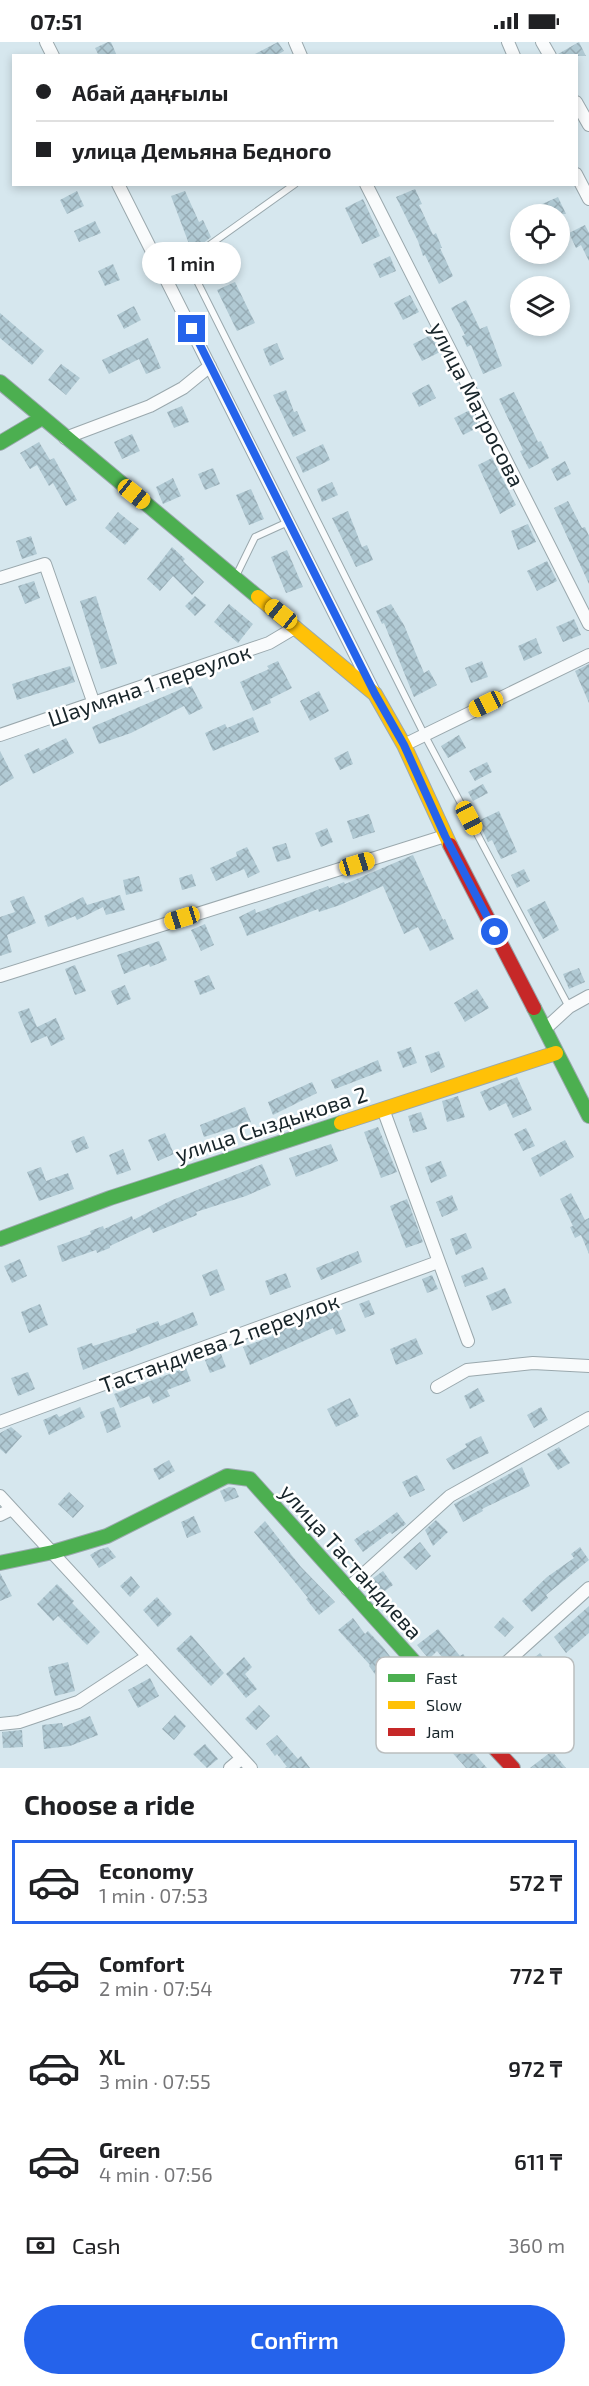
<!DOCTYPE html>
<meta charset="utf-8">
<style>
:root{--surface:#fff;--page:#f6f6f6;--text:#202124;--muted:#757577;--line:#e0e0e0;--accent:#2563eb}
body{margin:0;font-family:"Exo 2",sans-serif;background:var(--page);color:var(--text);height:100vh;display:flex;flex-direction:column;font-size:22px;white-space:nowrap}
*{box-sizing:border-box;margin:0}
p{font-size:20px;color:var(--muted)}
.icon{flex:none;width:33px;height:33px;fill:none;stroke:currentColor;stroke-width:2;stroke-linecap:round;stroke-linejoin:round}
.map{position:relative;height:1726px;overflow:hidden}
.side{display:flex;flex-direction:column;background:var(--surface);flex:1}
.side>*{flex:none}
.top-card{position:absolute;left:12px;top:12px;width:566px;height:132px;border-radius:0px;box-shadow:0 3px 9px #0003;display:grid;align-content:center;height:132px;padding:0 24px;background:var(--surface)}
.fabs{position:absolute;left:510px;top:162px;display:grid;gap:12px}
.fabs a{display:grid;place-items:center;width:60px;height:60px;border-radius:50%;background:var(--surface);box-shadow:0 3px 9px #0003;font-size:30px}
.end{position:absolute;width:27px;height:27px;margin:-14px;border:8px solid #2563eb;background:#fff;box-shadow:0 0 0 3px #fff}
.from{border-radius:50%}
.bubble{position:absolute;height:42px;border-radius:21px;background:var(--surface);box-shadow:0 3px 9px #0003;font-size:20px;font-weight:600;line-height:42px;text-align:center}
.car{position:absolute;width:18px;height:36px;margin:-18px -9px;border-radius:8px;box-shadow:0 0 4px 2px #0007;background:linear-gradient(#f5c518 24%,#345 0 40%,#f5c518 0 76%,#345 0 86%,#f5c518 0)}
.top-card b{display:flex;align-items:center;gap:21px;height:57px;font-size:22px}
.top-card b+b{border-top:2px solid var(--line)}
.top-card i{width:15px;height:15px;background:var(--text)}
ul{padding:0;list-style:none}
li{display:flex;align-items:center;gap:18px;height:84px;margin:0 12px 9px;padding:0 12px;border:3px solid transparent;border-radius:0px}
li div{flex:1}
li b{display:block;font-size:22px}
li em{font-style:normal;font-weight:600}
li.active{border-color:var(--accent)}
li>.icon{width:54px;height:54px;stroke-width:1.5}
h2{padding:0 24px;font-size:27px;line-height:72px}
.pay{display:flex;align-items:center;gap:15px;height:66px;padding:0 24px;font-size:22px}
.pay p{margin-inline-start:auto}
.action{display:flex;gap:12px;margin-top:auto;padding:12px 24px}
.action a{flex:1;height:69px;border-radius:36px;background:var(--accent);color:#fff;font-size:24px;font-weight:600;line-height:69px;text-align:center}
.status{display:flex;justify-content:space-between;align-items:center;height:42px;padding:0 30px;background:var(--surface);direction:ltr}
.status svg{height:16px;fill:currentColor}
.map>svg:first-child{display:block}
.building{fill:url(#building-cross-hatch)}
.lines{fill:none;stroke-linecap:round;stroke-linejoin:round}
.lane-casing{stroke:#9aa8ad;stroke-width:8}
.street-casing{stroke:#9aa8ad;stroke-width:14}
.fast-casing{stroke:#9aa8ad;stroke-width:16}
.slow-casing{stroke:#9aa8ad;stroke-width:16}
.jam-casing{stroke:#9aa8ad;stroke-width:16}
.lane{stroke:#f9fbfc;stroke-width:6}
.street{stroke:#f9fbfc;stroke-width:12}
.fast{stroke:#4caf50;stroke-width:14}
.slow{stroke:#ffc107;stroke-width:14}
.jam{stroke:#c62828;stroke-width:14}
.route{stroke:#2563eb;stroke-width:8}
.labels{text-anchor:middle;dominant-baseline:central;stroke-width:5;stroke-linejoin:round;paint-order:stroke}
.street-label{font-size:22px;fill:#18252a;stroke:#fff}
.key{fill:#fff;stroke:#babebf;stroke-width:1.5}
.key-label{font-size:16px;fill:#18252a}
</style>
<div class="status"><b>07:51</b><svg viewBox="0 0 49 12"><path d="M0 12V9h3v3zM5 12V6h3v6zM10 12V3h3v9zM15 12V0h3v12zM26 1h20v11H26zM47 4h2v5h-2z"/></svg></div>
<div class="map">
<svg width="589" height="1726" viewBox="0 0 589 1726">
<defs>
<pattern id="building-cross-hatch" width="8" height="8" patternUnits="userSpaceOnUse" patternTransform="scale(1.5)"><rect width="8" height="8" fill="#b0c9d3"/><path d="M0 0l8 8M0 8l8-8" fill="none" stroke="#97acb5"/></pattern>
</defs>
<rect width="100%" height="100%" fill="#d6e7ee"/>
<path class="building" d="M108,0H111L117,14H99L95,6Z
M278,0L284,9L275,14H251Z
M579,0L586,14H558V12Z
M415,147L422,162L419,163L433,193L436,191L442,206H440L453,234L439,242L425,213L423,214L418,199L396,155Z
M77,149L84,164L67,172L60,158Z
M185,149L199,180L203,178L211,195L197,206L194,200L189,202L171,154Z
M558,155L566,172H544L540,163Z
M363,157L380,194L362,202L345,166Z
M95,179L101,191L79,200L74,189Z
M585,183L589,191V219L581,203L576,206L569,191Z
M215,205L223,222L208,229L201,215Z
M390,214L396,229L380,236L373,222Z
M113,222L120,238L105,244L98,229Z
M235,240L255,281L237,289L217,248Z
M410,253L419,270L403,278L394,261Z
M466,258L480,287L487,284L502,324L483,332L471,303L467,305L462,294L465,293L451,266Z
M134,264L141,278L124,287L117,273Z
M0,271L44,309L32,323L0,296Z
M431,293L440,310L422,319L413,302Z
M148,296L161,326L146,332L139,317L109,332L102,318Z
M277,301L284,317L270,324L263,307Z
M61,322L80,336L66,353L48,338Z
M429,342L436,356L419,365L412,351Z
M286,348L294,370L297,369L306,389L293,395L273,353Z
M514,350L538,400L541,399L549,416L529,427L520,409L523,408L499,357Z
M182,364L189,380L174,386L167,370Z
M470,368L479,385L463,393L454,376Z
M132,392L140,409L122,417L114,400Z
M39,400L50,418L54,416L77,458L66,464L53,441L49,444L37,423L30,427L20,411Z
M323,402L330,418L303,431L296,415Z
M492,416L516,463L500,472L478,423Z
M565,419L571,432L557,439L551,427Z
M213,426L220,442L205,448L198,432Z
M173,436L181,454L163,462L156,445Z
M332,440L338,453L322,460L317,447Z
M251,447L264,477L249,483L236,453Z
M568,459L582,486L585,485L589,494V542L554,466Z
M348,469L362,505L367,503L373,518L356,525L332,476Z
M118,470L139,487L125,503L105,486Z
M528,482L536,500L518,508L511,489Z
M31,494L37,512L22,517L16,499Z
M172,505L185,517L183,519L204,540L192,553L173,534L160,549L147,537Z
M287,508L303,545L286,551L271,515Z
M547,519L557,539L537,549L527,529Z
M34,539L40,556L25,562L18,544Z
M96,554L117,622L101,627L80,559Z
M195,554L206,563L195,574L185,564Z
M229,562L253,582L238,601L214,580Z
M391,562L404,583L424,631L429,628L437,643L414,655L384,581L382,582L376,569Z
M574,577L581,593L563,600L556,585Z
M536,596L542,611L524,619L518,604Z
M278,619L292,646L270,657L271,661L253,669L240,640L269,627L267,624Z
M482,619L488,635L471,641L465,626Z
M589,622V661L575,629Z
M70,624L75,640L17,658L12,642Z
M191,643L203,666L189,673L184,664L131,691L99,702L92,685Z
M319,649L329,669L310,679L300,659Z
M253,675L259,690L213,709L205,691L225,682L227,686Z
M459,693L466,706L448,716L441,704Z
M66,696L74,711L33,732L24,713L39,706L40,709Z
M0,709L14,736L0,744Z
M348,709L353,722L340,728L334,716Z
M487,720L492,730L475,739L469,729Z
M483,742L488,751L473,759L468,750Z
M499,769L517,810L501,817L492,798L488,800L478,779Z
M369,772L375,790L353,797L347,779Z
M327,786L333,800L321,805L315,791Z
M286,801L291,816L277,820L272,805Z
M247,805L260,830L248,836L244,827L216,839L210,826L237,814L236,810Z
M413,813L443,878L445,877L454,897L430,909L418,885L404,892L383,844L340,863L319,870L318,867L247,894L239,875L255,867L256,871L328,844L329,846L344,840L345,842Z
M524,827L530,839L517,846L511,833Z
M192,832L196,844L182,848L179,836Z
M139,834L143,849L126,853L123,838Z
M120,853L125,868L106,873L103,865L77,878L75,874L48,885L44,874L83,855L87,863Z
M24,854L36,881L7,893L12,910L0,914V875L15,870L10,859Z
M545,859L559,888L543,897L527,868Z
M205,882L214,903L201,909L191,888Z
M159,899L167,918L150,925L149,922L124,932L117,913Z
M75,923L86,949L75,953L65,927Z
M579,926L585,940L569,947L563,932Z
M209,933L215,947L200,953L194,939Z
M125,943L131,957L117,963L111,949Z
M477,947L489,966L465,980L454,961Z
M29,966L37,985L56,976L65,997L51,1004L47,994L31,1001L18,970Z
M411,1005L417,1021L403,1026L397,1010Z
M439,1009L445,1025L431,1031L425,1014Z
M378,1018L382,1029L335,1047L331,1038Z
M517,1035L532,1068L513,1076L506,1061L489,1069L480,1050Z
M312,1040L317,1051L273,1073L268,1060Z
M458,1054L465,1075L447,1080L442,1059Z
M245,1065L251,1080L204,1095L200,1083Z
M421,1070L427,1087L413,1091L408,1074Z
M378,1085L397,1130L381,1136L364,1090Z
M526,1086L535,1104L523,1109L514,1092Z
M165,1091L174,1112L158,1119L148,1098Z
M84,1094L89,1106L76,1111L71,1099Z
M565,1098L574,1115L540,1135L531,1116Z
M331,1102L338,1119L296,1135L289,1116Z
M123,1107L131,1128L117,1133L109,1113Z
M441,1119L447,1134L431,1141L425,1125Z
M262,1122L271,1143L246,1154L196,1170L197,1173L153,1191L150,1185L110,1204V1206L97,1211L96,1208L62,1220L57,1204L91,1192L90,1189L103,1184L104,1187L132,1174L133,1178L170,1159Z
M41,1125L46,1139L68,1131L74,1147L39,1159L27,1130Z
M571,1151L585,1178L589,1176V1212L581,1193L575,1196L570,1185L573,1184L560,1157Z
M452,1153L458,1168L442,1175L436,1160Z
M407,1157L423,1200L406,1206L390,1164Z
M466,1191L472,1206L456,1213L450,1197Z
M358,1209L362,1220L321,1238L316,1226Z
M20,1217L27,1234L12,1241L4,1224Z
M483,1225L488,1237L465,1245L461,1234Z
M217,1227L225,1248L210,1254L202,1233Z
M286,1231L291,1245L270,1253L265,1239Z
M432,1233L438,1247L427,1251L422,1237Z
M505,1246L512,1261L492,1269L486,1254Z
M369,1258L375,1272L365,1276L359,1262Z
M40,1262L48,1283L29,1291L21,1270Z
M337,1267L346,1289L336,1293L333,1286L250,1323L243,1305L273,1294L272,1292L288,1285Z
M193,1270L198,1283L83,1328L77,1306L92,1301L93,1304L137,1290L136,1287L158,1279L160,1284Z
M416,1296L423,1312L396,1323L390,1307Z
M221,1312L226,1325L210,1331L205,1318Z
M186,1326L191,1339L167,1348L170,1354L153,1362L149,1354L120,1366L114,1352Z
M28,1330L35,1347L18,1354L11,1336Z
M478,1346L485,1359L470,1367L464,1354Z
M350,1356L359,1374L336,1385L327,1367Z
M80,1365L85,1375L49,1393L43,1378L57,1372L59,1375Z
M114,1365L121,1385L107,1391L100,1370Z
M541,1365L548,1378L534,1386L527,1373Z
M11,1385L22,1394L6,1412L0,1407V1391Z
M481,1394L489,1411L453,1428L446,1417L467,1405L465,1402Z
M559,1405L570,1421L558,1428L547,1412Z
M169,1418L175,1429L159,1438L153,1427Z
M522,1425L530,1444L482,1467L483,1469L463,1480L454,1462Z
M417,1433L425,1448L410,1455L402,1440Z
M229,1445L235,1446L239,1455L225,1460L220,1449Z
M69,1450L84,1464L73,1476L58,1462Z
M397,1470L406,1482L392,1492L390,1490L363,1510L354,1498L368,1488L370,1490Z
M194,1474L201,1490L187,1496L181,1480Z
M436,1478L448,1490L433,1504L425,1488Z
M265,1479L301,1525L335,1560L319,1573L306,1557L308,1556L254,1490Z
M420,1500L431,1514L416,1528L403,1515Z
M108,1505L116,1515L99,1526L90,1513L98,1508Z
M580,1505L589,1518L546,1553L548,1556L532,1570L522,1559L547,1535L574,1516L571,1512Z
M383,1529L393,1543L375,1556L365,1542Z
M0,1531L12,1554L0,1559Z
M131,1534L140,1545L130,1555L120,1544Z
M57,1542L74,1559L72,1561L100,1590L87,1603L58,1574L53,1579L37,1562Z
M157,1555L172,1572L158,1585L143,1568Z
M589,1564V1591L566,1611L554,1595Z
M503,1575L514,1585L505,1595L494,1585Z
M353,1576L365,1592L368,1589L383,1605L401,1629L418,1646L443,1683L447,1680L487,1726H466L425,1680L408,1656L405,1659L383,1637L380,1639L369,1624L370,1623L338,1588Z
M438,1587L460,1614L463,1612L474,1625L460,1637L437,1609L429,1617L417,1603Z
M191,1593L224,1631L211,1644L176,1607Z
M540,1611L551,1625L536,1637L525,1623Z
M244,1615L252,1625L245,1632L257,1647L246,1656L226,1632Z
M68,1620L75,1649L55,1654L48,1625Z
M150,1636L159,1654L138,1666L128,1648Z
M259,1663L270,1674L256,1688L245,1677Z
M175,1673L186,1684L174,1698L162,1687Z
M90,1674L98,1693L70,1704L44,1707L42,1683L62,1681L63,1685Z
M22,1688L23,1705L3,1706L2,1690Z
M277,1693L298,1717L301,1714L310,1726H285L287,1725L277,1712L275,1714L266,1702Z
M205,1702L218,1717L207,1726L193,1712Z
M552,1709L566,1726H530Z"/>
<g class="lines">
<defs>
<path id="lane" d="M187,219L424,692L569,965
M164,232L187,219L295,142
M236,534L255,495L288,480"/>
<path id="street" d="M46,0L53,14
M295,0L301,14
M508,0L514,14
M542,0L550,14
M576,60L589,83
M576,132L589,157
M118,142L373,648
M366,142L589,582
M65,396L150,364L183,346L210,324
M0,536L45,522L94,662
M0,693L269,601L296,585
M404,703L589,613
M0,934L445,794
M545,987L569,965L589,954
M383,1067L468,1299
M437,1345L467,1328L533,1321L589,1324
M0,1380L438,1220
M0,1454L251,1726
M0,1473L12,1467
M347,1547L450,1454L589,1376
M457,1665L589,1546
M0,1682L19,1680L78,1660L148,1614
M230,1726L242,1716"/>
<path id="fast" d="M0,340L258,555
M0,401L42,376
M534,966L589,1074
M0,1197L110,1156L341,1081
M0,1521L53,1510L107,1494L227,1434L250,1437L419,1625"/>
<path id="slow" d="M258,555L375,652L404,703L450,803
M341,1081L556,1011"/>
<path id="jam" d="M450,803L534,966
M419,1625L513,1726"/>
</defs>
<use href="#lane" class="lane-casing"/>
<use href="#street" class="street-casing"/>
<use href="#fast" class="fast-casing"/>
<use href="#slow" class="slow-casing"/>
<use href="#jam" class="jam-casing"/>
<use href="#lane" class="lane"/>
<use href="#street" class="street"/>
<use href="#fast" class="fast"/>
<use href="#slow" class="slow"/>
<use href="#jam" class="jam"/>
</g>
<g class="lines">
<path class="route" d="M192,287L375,652L404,703L445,794L495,890"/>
</g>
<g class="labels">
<g class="street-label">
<text transform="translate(478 362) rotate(63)">улица Матросова</text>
<text transform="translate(149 642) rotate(-19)">Шаумяна 1 переулок</text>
<text transform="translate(271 1081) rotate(-18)">улица Сыздыкова 2</text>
<text transform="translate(219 1300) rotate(-20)">Тастандиева 2 переулок</text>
<text transform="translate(352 1519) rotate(48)">улица Тастандиева</text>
</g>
</g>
<rect x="376" y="1615" width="198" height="96" rx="9" class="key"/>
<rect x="388" y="1632" width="27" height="8" fill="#4caf50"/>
<rect x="388" y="1659" width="27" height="8" fill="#ffc107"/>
<rect x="388" y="1686" width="27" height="8" fill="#c62828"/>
<g class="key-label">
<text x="426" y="1642">Fast</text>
<text x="426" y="1669">Slow</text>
<text x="426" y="1696">Jam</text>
</g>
</svg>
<div class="fabs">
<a><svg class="icon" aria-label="locate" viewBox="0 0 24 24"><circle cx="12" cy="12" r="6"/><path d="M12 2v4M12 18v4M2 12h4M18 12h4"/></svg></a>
<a><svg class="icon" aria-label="layers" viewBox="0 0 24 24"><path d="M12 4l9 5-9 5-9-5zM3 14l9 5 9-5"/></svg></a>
</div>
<i class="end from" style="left:495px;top:890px"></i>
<i class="end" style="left:192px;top:287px"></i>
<div class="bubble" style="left:142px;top:200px;width:99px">1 min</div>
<i class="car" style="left:134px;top:452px;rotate:129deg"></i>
<i class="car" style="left:281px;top:572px;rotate:309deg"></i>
<i class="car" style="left:486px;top:662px;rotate:244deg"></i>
<i class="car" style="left:469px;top:776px;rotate:152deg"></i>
<i class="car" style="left:357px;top:822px;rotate:73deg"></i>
<i class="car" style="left:182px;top:876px;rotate:253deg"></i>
<div class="top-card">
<b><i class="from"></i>Абай даңғылы</b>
<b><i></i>улица Демьяна Бедного</b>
</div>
</div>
<section class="side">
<h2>Choose a ride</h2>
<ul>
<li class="active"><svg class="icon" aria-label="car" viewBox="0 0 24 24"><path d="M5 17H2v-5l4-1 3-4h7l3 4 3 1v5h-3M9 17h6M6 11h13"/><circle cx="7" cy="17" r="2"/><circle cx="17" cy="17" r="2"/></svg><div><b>Economy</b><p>1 min · 07:53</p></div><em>572 ₸</em></li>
<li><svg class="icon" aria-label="car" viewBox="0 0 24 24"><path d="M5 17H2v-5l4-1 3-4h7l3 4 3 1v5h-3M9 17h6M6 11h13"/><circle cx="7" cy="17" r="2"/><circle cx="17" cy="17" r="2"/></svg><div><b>Comfort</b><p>2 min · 07:54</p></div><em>772 ₸</em></li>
<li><svg class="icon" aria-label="car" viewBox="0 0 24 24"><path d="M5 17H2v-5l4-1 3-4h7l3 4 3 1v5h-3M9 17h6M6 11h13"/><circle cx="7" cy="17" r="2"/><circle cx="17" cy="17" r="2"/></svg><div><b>XL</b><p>3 min · 07:55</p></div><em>972 ₸</em></li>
<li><svg class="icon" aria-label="car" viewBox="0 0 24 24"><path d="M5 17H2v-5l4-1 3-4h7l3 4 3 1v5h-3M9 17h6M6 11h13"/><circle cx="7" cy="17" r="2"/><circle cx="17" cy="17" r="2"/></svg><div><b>Green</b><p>4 min · 07:56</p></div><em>611 ₸</em></li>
</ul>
<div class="pay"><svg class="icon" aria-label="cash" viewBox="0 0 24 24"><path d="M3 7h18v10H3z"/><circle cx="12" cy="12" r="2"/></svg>Cash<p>360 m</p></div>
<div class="action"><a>Confirm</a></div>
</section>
